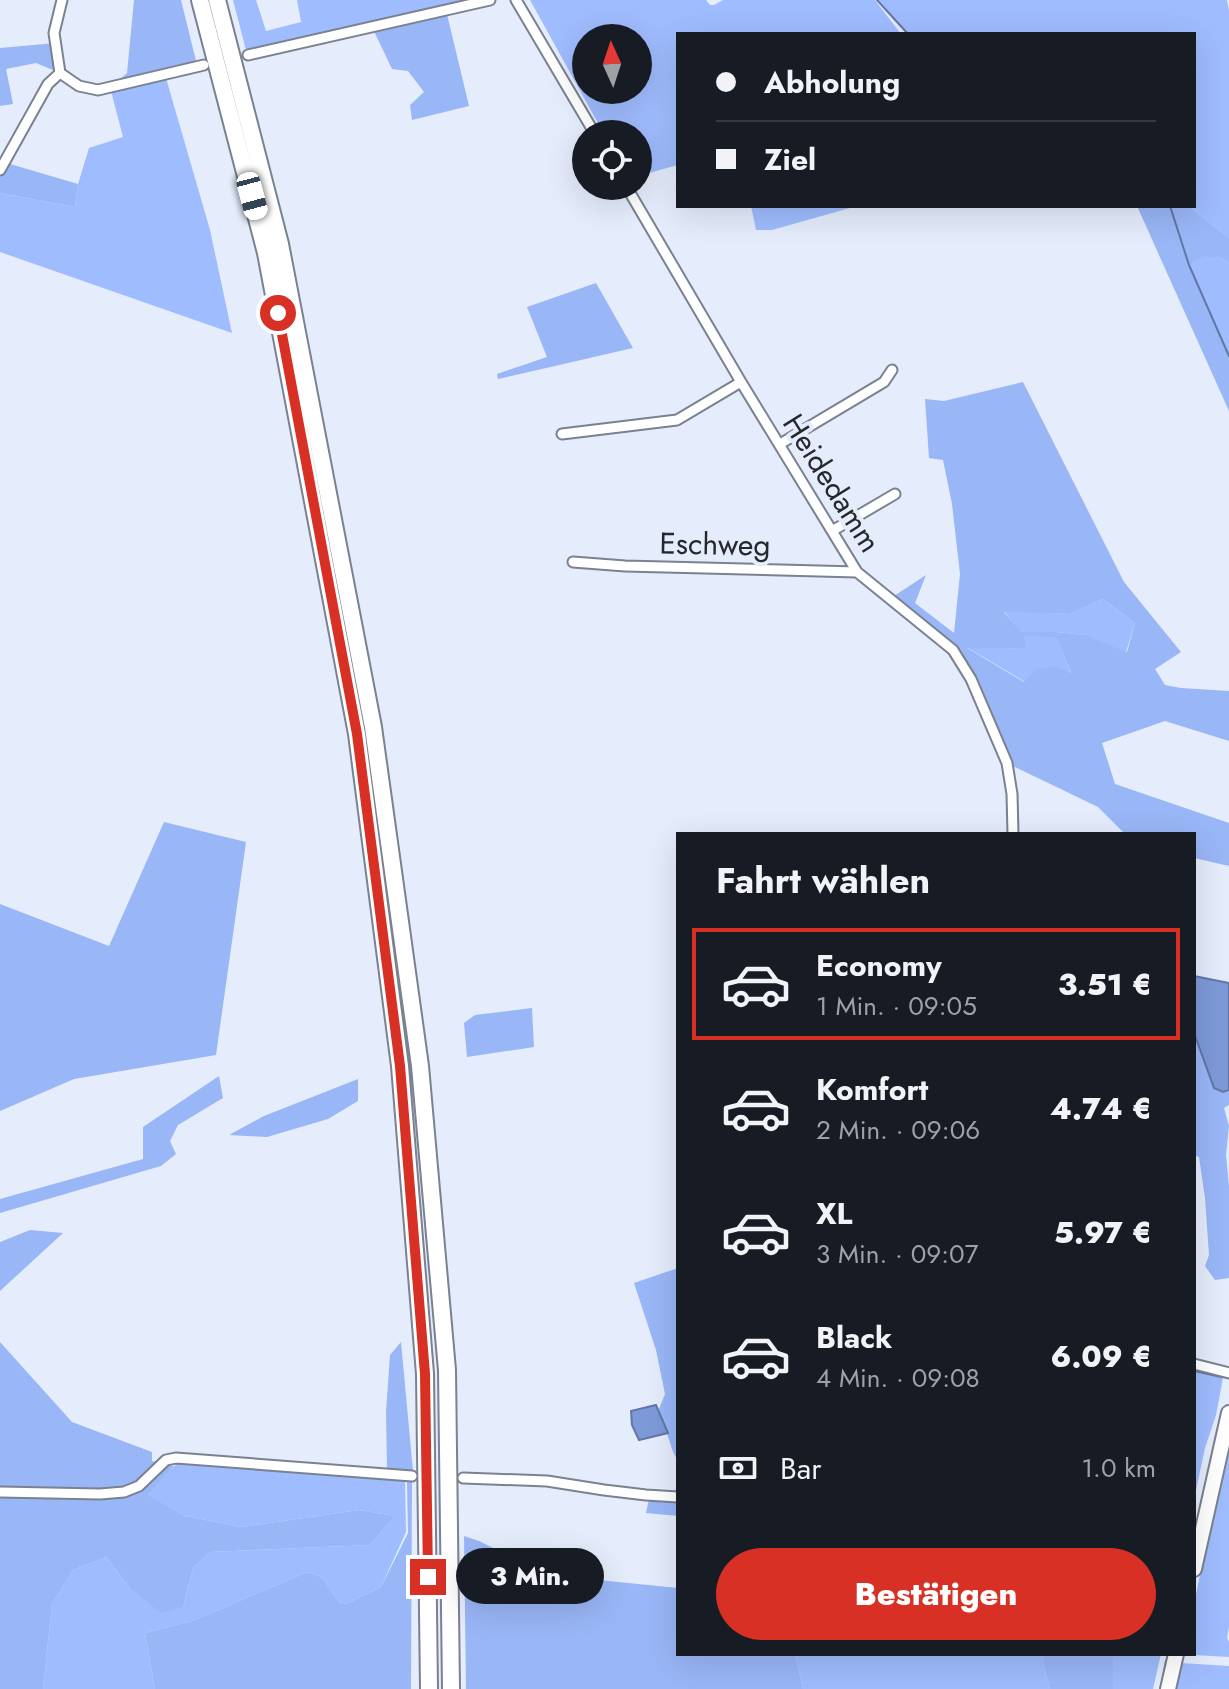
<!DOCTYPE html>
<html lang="de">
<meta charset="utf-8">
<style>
:root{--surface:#171b24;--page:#20242c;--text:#f1f3f6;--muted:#9ea1a6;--line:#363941;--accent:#d93025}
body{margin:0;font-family:Jost,sans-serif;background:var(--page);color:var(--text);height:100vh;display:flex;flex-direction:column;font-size:30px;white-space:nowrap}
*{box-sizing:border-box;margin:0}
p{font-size:26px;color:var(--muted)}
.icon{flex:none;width:44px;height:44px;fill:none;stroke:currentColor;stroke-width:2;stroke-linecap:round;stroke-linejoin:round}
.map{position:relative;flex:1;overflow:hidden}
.panel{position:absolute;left:676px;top:832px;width:520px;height:824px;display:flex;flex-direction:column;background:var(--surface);border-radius:0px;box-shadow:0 8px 32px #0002}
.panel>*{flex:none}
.hud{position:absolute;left:676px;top:32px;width:520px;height:176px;border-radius:0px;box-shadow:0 8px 32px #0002;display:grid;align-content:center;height:176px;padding:0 40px;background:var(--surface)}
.needle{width:52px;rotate:357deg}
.controls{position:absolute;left:572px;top:24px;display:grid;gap:16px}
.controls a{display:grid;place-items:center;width:80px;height:80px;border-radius:50%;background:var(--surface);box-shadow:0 8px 32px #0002;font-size:40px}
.end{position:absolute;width:36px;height:36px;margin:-18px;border:10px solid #d93025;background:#fff;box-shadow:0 0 0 4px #fff}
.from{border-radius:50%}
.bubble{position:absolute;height:56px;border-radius:28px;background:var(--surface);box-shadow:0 8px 32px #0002;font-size:26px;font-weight:800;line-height:56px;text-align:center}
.car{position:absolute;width:24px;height:48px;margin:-24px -12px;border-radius:10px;box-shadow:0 0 6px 2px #0007;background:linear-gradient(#fff 24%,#345 0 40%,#fff 0 76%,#345 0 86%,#fff 0)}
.hud b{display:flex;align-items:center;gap:28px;height:76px;font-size:30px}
.hud b+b{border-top:2px solid var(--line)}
.hud i{width:20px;height:20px;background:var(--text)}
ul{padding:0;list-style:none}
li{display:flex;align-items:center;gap:24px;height:112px;margin:0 16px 12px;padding:0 24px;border:4px solid transparent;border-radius:0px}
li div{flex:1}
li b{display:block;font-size:30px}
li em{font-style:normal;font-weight:800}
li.current{border-color:var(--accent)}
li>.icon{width:72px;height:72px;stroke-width:1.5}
h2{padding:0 40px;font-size:36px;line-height:96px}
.pay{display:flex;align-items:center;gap:20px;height:88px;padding:0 40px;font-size:30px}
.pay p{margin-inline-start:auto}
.action{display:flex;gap:16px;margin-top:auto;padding:16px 40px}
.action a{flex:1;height:92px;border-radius:48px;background:var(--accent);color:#fff;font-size:32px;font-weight:800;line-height:92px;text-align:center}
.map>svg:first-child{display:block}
.green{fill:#9fbcfe;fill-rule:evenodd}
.forest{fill:#99b6f7;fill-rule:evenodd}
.water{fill:#7d99d8;stroke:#6277a4;stroke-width:2}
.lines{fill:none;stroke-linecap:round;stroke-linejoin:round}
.stream{stroke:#6277a4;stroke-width:2}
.street-casing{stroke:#7a818f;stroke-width:13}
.secondary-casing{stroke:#7a818f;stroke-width:18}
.highway-casing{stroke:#7a818f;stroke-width:20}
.street{stroke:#fff;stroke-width:9}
.secondary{stroke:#fff;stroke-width:14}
.highway{stroke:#fff;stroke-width:16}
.route{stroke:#d93025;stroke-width:10}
.labels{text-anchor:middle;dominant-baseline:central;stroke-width:8;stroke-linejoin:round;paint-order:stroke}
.street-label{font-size:30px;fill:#24272c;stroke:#e5ecfc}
</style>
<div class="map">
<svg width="1229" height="1689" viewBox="0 0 1229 1689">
<rect width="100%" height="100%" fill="#e5ecfc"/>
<path class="green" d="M233,0H256L266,31L301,22L297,0H476L246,50Z
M530,0H706L710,5H714L723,0H875L901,34H678V165L638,176V134H604ZM586,38H638V90H586Z
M877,0H1227L1229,11V238L1189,206H1194V34H908Z
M166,78L210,230L232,333L0,252V193L75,207L78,184L89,148L123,137L111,91Z
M751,206H857L772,230H756Z
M1204,255L1221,258L1229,263V356L1189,265Z
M1103,599L1135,623L1126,652L1084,635L1057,632H1020L1004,611L1070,614Z
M1025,636H1056L1071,674L1025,682L966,647L1027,649Z
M1194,1372L1223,1378L1216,1415L1205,1448L1194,1500Z
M1229,1438V1627L1227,1638L1229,1642V1657L1193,1655L1188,1654H1194V1604Z
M179,1461L405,1480L406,1532L381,1587L346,1604L339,1602L322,1577L307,1572L195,1620L145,1633L155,1689H43L52,1604L73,1570L106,1557L129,1587L183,1607L193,1568L210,1552L370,1545L395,1516L359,1510L242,1527L185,1516L147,1495Z
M795,1654H1045L1042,1660L1050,1689H803Z
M1113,1654H1161L1153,1689H1113Z
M1180,1663L1229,1666V1689H1174Z"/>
<path class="forest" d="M134,0H181L196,61L184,70L111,87L127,73Z
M446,10L469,106L412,120L410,105L424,92L408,71L392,69L372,27Z
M56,43L60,73L36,63L6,69L13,104L0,106V48Z
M0,161L78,184L75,207L0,193Z
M1137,206H1189L1229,238V263L1221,258L1204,256L1189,265L1229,356V411Z
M596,283L633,348L498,379L497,374L547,357L527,307Z
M1023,382L1124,582L1181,652L1155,669L1165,685L1181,688L1229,691V741L1165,721L1102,743L1115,784L1229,823V866L1194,858V834H1125L1098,807L1011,765L968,664L954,645L891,598L926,575L915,603L954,633L960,574L952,504L943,460L929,458L925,399L944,401ZM1103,599L1135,623L1127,652L1085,635L1057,632H1021L1004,612L1070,614ZM1025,636L1056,637L1071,673L1054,667L1038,668L1024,682L967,648L1027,649Z
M164,822L246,842L216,1055L74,1079L0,1111V904L109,946Z
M532,1008L534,1047L467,1057L464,1023L475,1015Z
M1194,1033L1214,1088L1223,1092L1229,1090V1105L1224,1108L1229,1126L1226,1155L1229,1186V1278L1215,1280L1205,1266L1209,1255L1205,1198L1199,1157L1194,1155Z
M219,1076L223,1098L178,1125L170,1141L176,1154L161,1166L0,1213V1199L143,1159V1127Z
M358,1079V1101L328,1119L267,1137L229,1135L264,1116Z
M30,1230L63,1233L0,1291V1242Z
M678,1268V1461L673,1452L659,1409L665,1394L656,1350L634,1283Z
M0,1342L72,1422L152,1452V1461L174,1466L148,1495L185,1516L242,1527L359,1510L395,1516L370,1545L210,1552L193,1568L183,1607L161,1613L129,1587L106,1557L73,1570L52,1604L43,1689H0Z
M401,1342L413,1471L409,1472L387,1468L386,1412L390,1355Z
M412,1478L411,1689H155L145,1633L195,1620L307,1572L322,1577L339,1602L346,1604L381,1587L408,1533L407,1479Z
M649,1499L678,1500V1516L646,1513Z
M464,1536L479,1541L548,1575L678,1588V1654H795L803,1689H466Z
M1045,1654H1113V1689H1050L1042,1660Z"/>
<path class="water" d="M1194,976L1229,983V1090L1223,1092L1214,1088L1194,1033Z
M656,1405L668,1433L639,1440L632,1425L631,1411Z"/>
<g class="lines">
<path class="stream" d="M877,0L908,34
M1170,206L1189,265L1229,356
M1194,1371L1221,1377
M1205,1489L1216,1436
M1161,1689L1166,1661"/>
<defs>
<path id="street" d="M516,0L595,134
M248,55L490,0
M60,73L79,86L98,90L204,65
M60,73L54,33L62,0
M0,170L48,84L60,73
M626,186L741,382L857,572L953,650L971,679L1007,763L1012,794L1013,834
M562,434L677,420L741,382
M780,444L884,382L892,370
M832,531L895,494
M573,562L625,566L857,572
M1194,1364L1229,1373
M463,1478L547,1481L604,1490L646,1495L678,1497
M0,1492L100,1494L124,1492L139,1486L166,1460L176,1458L412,1476"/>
<path id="secondary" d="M1194,1569L1229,1413
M1168,1689L1176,1654"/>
<path id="highway" d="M200,0L266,253L357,734L400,1066L425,1374L429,1689
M217,0L280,244L373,727L420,1066L447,1370L451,1689"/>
</defs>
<use href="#street" class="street-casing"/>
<use href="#secondary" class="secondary-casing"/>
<use href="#highway" class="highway-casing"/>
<use href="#street" class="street"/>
<use href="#secondary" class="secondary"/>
<use href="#highway" class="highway"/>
</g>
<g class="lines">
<path class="route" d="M278,313L357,734L400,1066L425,1374L428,1577"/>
</g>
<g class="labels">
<g class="street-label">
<text transform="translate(832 483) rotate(58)">Heidedamm</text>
<text transform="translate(715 544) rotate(1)">Eschweg</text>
</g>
</g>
</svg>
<div class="controls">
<a><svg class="needle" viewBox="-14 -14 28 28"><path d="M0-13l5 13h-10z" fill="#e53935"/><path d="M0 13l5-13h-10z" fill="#9ea1a6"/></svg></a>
<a><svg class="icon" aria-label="locate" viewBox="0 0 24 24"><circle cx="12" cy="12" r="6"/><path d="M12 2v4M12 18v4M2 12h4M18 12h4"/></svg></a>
</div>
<i class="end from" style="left:278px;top:313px"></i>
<i class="end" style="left:428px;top:1577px"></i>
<div class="bubble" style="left:456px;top:1548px;width:148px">3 Min.</div>
<i class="car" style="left:252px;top:196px;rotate:165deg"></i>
<div class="hud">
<b><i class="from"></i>Abholung</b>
<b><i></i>Ziel</b>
</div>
<section class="panel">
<h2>Fahrt wählen</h2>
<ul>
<li class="current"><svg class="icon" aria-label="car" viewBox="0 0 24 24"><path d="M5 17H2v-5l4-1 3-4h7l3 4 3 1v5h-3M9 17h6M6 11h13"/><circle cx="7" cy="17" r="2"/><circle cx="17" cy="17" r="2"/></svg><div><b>Economy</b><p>1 Min. · 09:05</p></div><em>3.51 €</em></li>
<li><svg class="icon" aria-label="car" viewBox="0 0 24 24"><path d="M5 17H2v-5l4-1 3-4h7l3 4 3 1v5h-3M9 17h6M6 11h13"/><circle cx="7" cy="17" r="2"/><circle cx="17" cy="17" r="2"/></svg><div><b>Komfort</b><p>2 Min. · 09:06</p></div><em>4.74 €</em></li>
<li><svg class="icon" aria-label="car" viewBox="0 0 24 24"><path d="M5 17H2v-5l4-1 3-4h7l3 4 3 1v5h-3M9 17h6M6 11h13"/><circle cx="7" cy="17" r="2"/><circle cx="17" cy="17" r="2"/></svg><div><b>XL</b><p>3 Min. · 09:07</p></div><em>5.97 €</em></li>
<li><svg class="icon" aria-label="car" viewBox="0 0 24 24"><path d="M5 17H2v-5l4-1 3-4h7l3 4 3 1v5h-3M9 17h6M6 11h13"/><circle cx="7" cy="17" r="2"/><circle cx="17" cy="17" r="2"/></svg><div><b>Black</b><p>4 Min. · 09:08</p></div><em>6.09 €</em></li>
</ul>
<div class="pay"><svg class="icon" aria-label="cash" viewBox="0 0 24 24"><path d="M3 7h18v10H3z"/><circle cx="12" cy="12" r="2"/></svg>Bar<p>1.0 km</p></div>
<div class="action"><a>Bestätigen</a></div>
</section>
</div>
